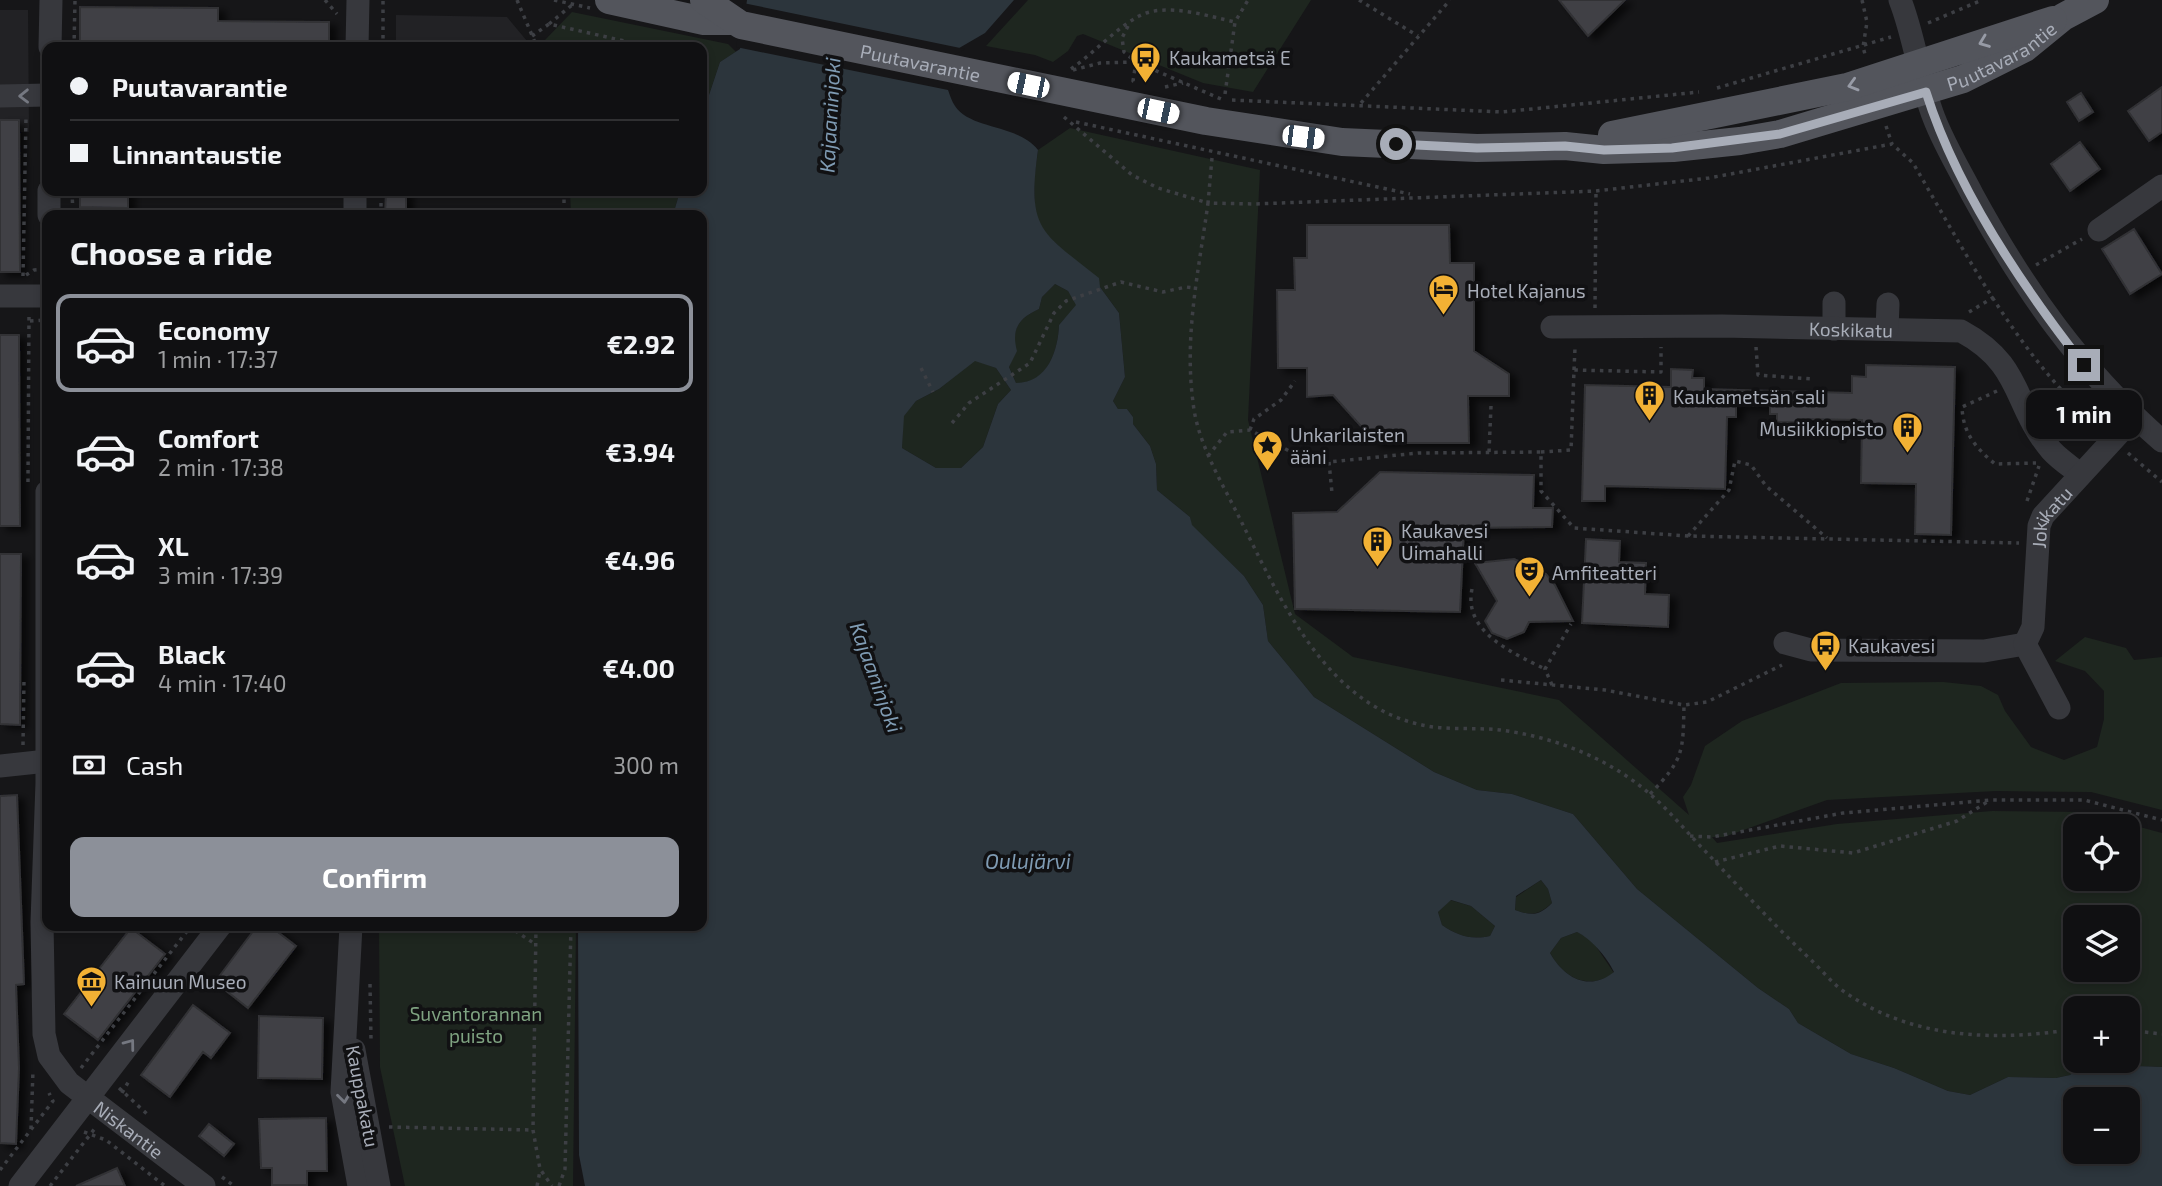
<!DOCTYPE html>
<meta charset="utf-8">
<style>
:root{--surface:#101012;--page:#1e1e20;--text:#f1f3f6;--muted:#9c9d9f;--line:#303032;--accent:#8c9099}
body{margin:0;font-family:"Exo 2",sans-serif;background:var(--page);color:var(--text);height:100vh;display:flex;flex-direction:column;font-size:26px;white-space:nowrap}
*{box-sizing:border-box;margin:0}
p{font-size:23px;color:var(--muted)}
.icon{flex:none;width:38px;height:38px;fill:none;stroke:currentColor;stroke-width:2;stroke-linecap:round;stroke-linejoin:round}
.map{position:relative;flex:1;overflow:hidden}
.side{position:absolute;left:42px;top:210px;width:665px;height:721px;display:flex;flex-direction:column;background:var(--surface);border-radius:14px;box-shadow:0 4px 10px #0003,0 0 0 2px var(--line)}
.side>*{flex:none}
.guide{position:absolute;left:42px;top:42px;width:665px;height:154px;border-radius:14px;box-shadow:0 4px 10px #0003,0 0 0 2px var(--line);display:grid;align-content:center;height:154px;padding:0 28px;background:var(--surface)}
.controls{position:absolute;left:2063px;top:814px;display:grid;gap:14px}
.controls a{display:grid;place-items:center;width:77px;height:77px;border-radius:14px;background:var(--surface);box-shadow:0 4px 10px #0003,0 0 0 2px var(--line);font-size:35px}
.end{position:absolute;width:32px;height:32px;margin:-16px;border:9px solid #a8adb8;background:#111;box-shadow:0 0 0 4px #111}
.from{border-radius:50%}
.bubble{position:absolute;height:49px;border-radius:14px;background:var(--surface);box-shadow:0 4px 10px #0003,0 0 0 2px var(--line);font-size:23px;font-weight:700;line-height:49px;text-align:center}
.car{position:absolute;width:21px;height:42px;margin:-21px -10px;border-radius:9px;box-shadow:0 0 5px 2px #0007;background:linear-gradient(#fff 24%,#345 0 40%,#fff 0 76%,#345 0 86%,#fff 0)}
.guide b{display:flex;align-items:center;gap:24px;height:66px;font-size:26px}
.guide b+b{border-top:2px solid var(--line)}
.guide i{width:18px;height:18px;background:var(--text)}
ul{padding:0;list-style:none}
li{display:flex;align-items:center;gap:21px;height:98px;margin:0 14px 10px;padding:0 14px;border:4px solid transparent;border-radius:14px}
li div{flex:1}
li b{display:block;font-size:26px}
li em{font-style:normal;font-weight:700}
li.current{border-color:var(--accent)}
li>.icon{width:63px;height:63px;stroke-width:1.5}
h2{padding:0 28px;font-size:32px;line-height:84px}
.pay{display:flex;align-items:center;gap:18px;height:77px;padding:0 28px;font-size:26px}
.pay p{margin-inline-start:auto}
.button{display:flex;gap:14px;margin-top:auto;padding:14px 28px}
.button a{flex:1;height:80px;border-radius:14px;background:var(--accent);color:#fff;font-size:28px;font-weight:700;line-height:80px;text-align:center}
.map>svg:first-child{display:block}
.built{fill:#222225}
.green{fill:#1e261f;fill-rule:evenodd}
.water{fill:#2c353c;fill-rule:evenodd}
.pier{fill:#161618}
.building{fill:#404145;stroke:#303034;stroke-width:2;filter:url(#shadow)}
.lines{fill:none;stroke-linecap:round;stroke-linejoin:round}
.path{stroke:#3d3f44;stroke-width:3.5;stroke-dasharray:3.5 5;stroke-linecap:butt}
.minor{stroke:#37383d;stroke-width:23}
.major{stroke:#53555c;stroke-width:28}
.oneway{stroke:#979ba6}
.oneway2{stroke:#757881}
.route{stroke:#a8adb8;stroke-width:9}
.labels{text-anchor:middle;dominant-baseline:central;stroke-width:7;stroke-linejoin:round;paint-order:stroke}
.street-label{font-size:19px;fill:#a8adb8;stroke:#111113}
.poi-label{font-size:19px;fill:#a8adb8;stroke:#111113;text-anchor:start}
.park-label{font-size:19px;fill:#7fa381;stroke:#111113}
.water-label{font-size:21px;font-style:italic;fill:#7f9bb3;stroke:#111113}
</style>
<div class="map">
<svg width="2162" height="1186" viewBox="0 0 2162 1186">
<defs>
<filter id="shadow"><feDropShadow dx="7" dy="4" stdDeviation="3.5" flood-color="#0009"/></filter>
</defs>
<rect width="100%" height="100%" fill="#161618"/>
<path class="built" d="M0,10H28L29,132H0Z
M396,15L507,17L532,47H396Z"/>
<path class="green" d="M1028,0H1311L1253,92L1203,83L1083,34L1077,36L1068,51L1053,62L1035,55L986,46Z
M572,12L728,44L736,52L720,62L702,116V47H547L545,40Z
M1070,128L1260,170L1248,420L1295,614L1353,657L1559,700L1689,815L1683,797L1691,785L1705,746L1742,721L1841,683L1943,682L1981,686L1998,695L2005,711L2031,747L2064,760L2097,747L2104,719V691L2085,671L2055,661L2085,637L2126,648L2134,660L2162,657V810L2091,792L1996,791L1827,800L1724,837H1712L1717,843L1837,824L1992,811L2084,812L2162,833V1067L2086,1064L2070,1075L2056,1078L2008,1077L1970,1095L1948,1091L1894,1068L1851,1054L1798,1023L1789,1009L1758,988L1637,889L1573,814L1512,794L1477,790L1434,772L1314,697L1268,641L1263,605L1244,576L1191,525L1190,517L1157,490L1156,464L1150,446L1133,424V417L1127,409H1118L1113,401L1125,377L1119,313L1100,287L1040,228L1035,210L1034,180L1038,150ZM2076,826H2128V878H2076ZM2076,917H2128V970H2076ZM2076,1008H2128V1060H2076Z
M570,191H680L673,215H571Z
M1055,284L1068,291L1077,305L1059,325C1058,350 1048,384 1016,383L1009,367C1021,341 1003,325 1039,309L1042,297Z
M975,360L996,368L1011,390L998,404L983,447L961,468H936L902,448L903,416L916,401L939,389Z
M1541,880L1548,889L1552,903C1539,915 1531,916 1515,910L1516,897Z
M1450,900L1471,906L1495,926L1490,936C1471,940 1458,936 1442,925L1438,912Z
M379,926H576L573,1186H405L380,1067Z
M1577,932L1591,939L1614,973C1588,991 1564,978 1550,953L1561,938Z"/>
<path class="water" d="M747,0H1014L985,33L954,51L943,74C947,84 949,97 955,106C971,130 1018,124 1038,150C1027,230 1040,231 1099,278L1100,287L1119,313L1125,377L1113,401L1118,409H1127L1133,417V424L1150,446L1156,464L1157,490L1190,517L1192,525L1244,576L1263,605L1268,641L1314,697L1434,772L1477,790L1512,794L1573,814L1637,889L1758,988L1789,1009L1798,1023L1851,1054L1894,1068L1948,1091L1970,1095L2008,1077L2056,1078L2070,1075L2086,1064L2162,1067V1186H585L579,1155L578,926H702V215H673L680,191H702V116L720,62L740,49ZM1055,284L1068,291L1076,305L1059,325C1058,350 1048,383 1016,383L1009,367L1017,351C1011,329 1019,318 1039,309L1042,297ZM975,361L996,368L1011,390L998,404L983,447L961,468H936L902,448L904,416L916,401L939,389ZM1541,880L1548,889L1552,903C1539,916 1532,916 1515,910L1516,896ZM1451,900L1471,906L1495,926L1490,936C1471,940 1458,936 1442,925L1438,912ZM1577,932C1591,939 1607,957 1614,972C1589,992 1564,978 1550,953L1561,938ZM2076,1099H2128V1152H2076Z"/>
<path class="pier" d="M743,3L965,49L956,54L947,74L953,91L736,47Z"/>
<path class="building" d="M1559,0H1625L1588,36Z
M80,7L218,8V21L329,22V47H80Z
M2162,87V132L2149,141L2128,111Z
M2081,93L2093,112L2079,121L2067,102Z
M0,120H19L20,272H0Z
M2080,142L2100,169L2070,191L2051,164Z
M80,191H128V208L80,207Z
M386,191H406V215H385Z
M1307,225H1449L1450,263H1474V351L1509,374V396H1468L1469,443H1376L1333,395L1307,397V368H1278L1277,290H1295L1294,258H1307Z
M2134,229L2162,274L2130,294L2102,249Z
M0,335H19L20,526H0Z
M1866,365L1955,367L1951,535L1915,534L1916,484L1861,483L1862,420L1798,419V422H1777V414H1770V406L1736,405V417H1727L1725,489L1605,486V501H1582L1585,385L1671,387V369L1693,370L1692,378H1704V389L1852,393V376L1866,377Z
M1380,472L1534,475L1533,508H1553L1552,527L1464,528L1460,612L1295,609L1293,513L1337,512Z
M1586,539L1620,541L1619,562L1646,563L1645,594L1669,595L1668,627L1582,623Z
M0,554H21L20,725L0,724Z
M1514,559L1546,574L1555,585L1573,621L1529,622L1524,632L1507,639L1492,633L1485,621L1497,601L1475,563Z
M17,795L24,984L16,985L19,1068L16,1144L0,1143V796Z
M257,926H270L296,946L248,1008L215,982Z
M131,928L165,954L98,1040L64,1014Z
M193,1005L230,1033L211,1058L203,1052L170,1097L141,1075Z
M259,1016L323,1018L322,1079L258,1078Z
M326,1118L327,1171H307V1185H272V1168H261L259,1119Z
M209,1124L234,1144L224,1156L199,1136Z
M117,1168L125,1186H76Z"/>
<g class="lines">
<path class="path" d="M325,0L337,14
M517,0L537,47
M554,0L590,8
M1359,0L1418,36
M1862,0L1867,22L1863,47L1866,58
M1928,23L1982,0
M549,24L572,5
M1128,26L1122,38L1124,52L1136,62L1133,81L1136,82
M532,36L549,24L651,47
M74,47L75,0
M383,47V0
M1071,69C1094,53 1115,29 1139,16C1166,2 1207,16 1235,22
M1073,70L1100,63L1136,62L1221,99
M1165,87L1183,83
M1717,88L1891,37
M1225,94L1235,22L1248,0
M1232,100L1502,112L1699,92
M1361,103L1450,0
M1064,117L1132,175L1158,188L1208,203C1199,269 1184,335 1193,402C1197,442 1221,481 1239,517C1278,594 1323,702 1418,724C1444,731 1474,727 1500,730C1555,737 1608,758 1650,794C1671,812 1689,835 1708,854C1741,889 1774,925 1809,958C1822,970 1834,986 1849,995C1917,1040 1998,1041 2076,1029
M1076,122L1410,194
M1886,126L1892,144
M1212,158L1208,203L1254,204L1596,191L1709,178L1892,144L1913,163C1967,255 2018,356 2099,427
M72,191L73,215
M564,191V215
M665,195L666,191
M381,215V191
M2036,265L2082,239
M26,275L34,270L47,269
M23,276L26,117
M1595,308L1596,191
M1969,312L1994,297
M30,321L47,320
M1756,347L1758,375L1813,379
M921,368L933,392
M1574,370L1575,348
M1997,391L1962,407C1963,433 1975,447 1995,464L2036,463
M952,423L969,403L1030,363L1054,313L1066,301L1121,282L1163,292L1186,287L1194,288
M1250,430L1254,419L1281,400L1295,381
M2065,436L2084,414
M1489,452L1491,406
M1541,452L1571,450L1574,370L1661,372V347
M2128,453L2162,482
M1208,456L1227,432L1250,430L1306,460L1329,462L1418,453L1541,452V491L1574,528L1688,536L2019,543
M1329,462L1332,493
M28,482L29,316
M2027,501L2039,466
M1688,536L1729,490L1735,461L1751,465L1766,486L1827,538
M1472,589C1463,632 1513,653 1545,669
M1501,680L1605,690L1684,705L1707,702L1782,665
M1552,685L1545,669L1571,624
M23,745L24,679
M1650,794C1684,759 1683,752 1684,705
M1690,836L1712,837L1843,813L1991,800H2084L2162,820
M1715,862L1780,846L1853,853L1957,821L1987,802
M508,926L535,944
M536,926L533,1130L540,1169L552,1186
M370,984L371,1040
M2128,1030L2162,1034
M81,1068L191,926
M119,1088L147,1114
M122,1093L130,1079
M389,1127L533,1130
M31,1129L33,1070
M84,1132L106,1140L165,1186
M0,1170L53,1101L49,1093
M222,1177L234,1186
M50,1186L96,1127
M537,1186L540,1171
M559,1186L565,1169L571,926"/>
<g class="minor">
<path d="M1900,0C1915,38 1919,80 1934,118C1944,144 1959,169 1972,194C2023,288 2081,371 2162,441"/>
<path d="M50,47L51,0"/>
<path d="M357,47L358,0"/>
<path d="M0,96L47,95"/>
<path d="M49,215V191"/>
<path d="M355,215V191"/>
<path d="M2099,230L2162,186"/>
<path d="M0,296H47"/>
<path d="M1834,303V329"/>
<path id="s1" d="M1552,327L1722,326L1961,331C2024,365 2012,404 2051,450C2059,459 2071,467 2080,474"/>
<path d="M1887,329L1888,304"/>
<path id="s2" d="M47,492V783L42,922L44,1034L49,1056L69,1083L204,1186"/>
<path d="M1785,643L1811,650L1984,651L2025,644"/>
<path id="s3" d="M2059,708L2025,644L2033,627L2039,526L2043,516L2134,417"/>
<path d="M0,766L47,761"/>
<path d="M351,926L342,1092L359,1186"/>
<path d="M354,1050L379,1186"/>
<path d="M20,1186L220,926"/>
</g>
<g class="major">
<path d="M609,0L704,21H734"/>
<path id="s4" d="M704,0L741,25L1206,121L1342,142L1477,148L1565,146L1604,150L1673,148L1740,141L1780,134L1963,79L2025,48L2063,17L2095,0"/>
<path d="M1612,135L1847,87L2053,20"/>
</g>
</g>
<defs><path id="oneway-chevron" d="M-2-3.5L2.5 0L-2 3.5" fill="none" stroke-width="1.6" stroke-linecap="round" stroke-linejoin="round" transform="scale(1.75)"/></defs>
<g class="oneway">
<use href="#oneway-chevron" transform="translate(1984 42) rotate(159)"/>
<use href="#oneway-chevron" transform="translate(1853 85) rotate(164)"/>
</g>
<g class="oneway2">
<use href="#oneway-chevron" transform="translate(24 96) rotate(179)"/>
<use href="#oneway-chevron" transform="translate(130 1044) rotate(-53)"/>
<use href="#oneway-chevron" transform="translate(344 1098) rotate(83)"/>
</g>
<g class="lines">
<path class="route" d="M1396,144L1477,148L1565,146L1604,150L1672,148L1780,134L1926,92C1956,188 2022,286 2084,365"/>
</g>
<defs>
<symbol id="bus-pin" viewBox="-11 -11 22 30"><path d="M0 17L-7.5 6A9.5 9.5 0 1 1 7.5 6Z" fill="#f2b134" stroke="#111113"/><path d="M-5-6H5V4H4V6H2V4H-2V6H-4V4H-5ZM-3.5-4V0h7V-4ZM-3.5 1.2v1.5H-2V1.2ZM2 1.2v1.5H3.5V1.2Z" fill="#111"/></symbol>
<symbol id="hotel-pin" viewBox="-11 -11 22 30"><path d="M0 17L-7.5 6A9.5 9.5 0 1 1 7.5 6Z" fill="#f2b134" stroke="#111113"/><path d="M-6-4.5h1.5V1H6V5H4.5V3h-9V5H-6ZM-4 0a1.8 1.8 0 1 1 3.6 0ZM.5 0V-2.5h3Q6-2.5 6 0Z" fill="#111"/></symbol>
<symbol id="building-pin" viewBox="-11 -11 22 30"><path d="M0 17L-7.5 6A9.5 9.5 0 1 1 7.5 6Z" fill="#f2b134" stroke="#111113"/><path d="M-4-6H4V6H1V3H-1V6H-4ZM-2.5-4.3h1.7v1.8h-1.7ZM.8-4.3h1.7v1.8H.8ZM-2.5-1h1.7V.8h-1.7ZM.8-1h1.7V.8H.8Z" fill="#111"/></symbol>
<symbol id="sight-pin" viewBox="-11 -11 22 30"><path d="M0 17L-7.5 6A9.5 9.5 0 1 1 7.5 6Z" fill="#f2b134" stroke="#111113"/><path d="M0-6L1.8-2.2L6-1.7L2.9 1.2L3.7 5.4L0 3.3L-3.7 5.4L-2.9 1.2L-6-1.7L-1.8-2.2Z" fill="#111"/></symbol>
<symbol id="theatre-pin" viewBox="-11 -11 22 30"><path d="M0 17L-7.5 6A9.5 9.5 0 1 1 7.5 6Z" fill="#f2b134" stroke="#111113"/><path d="M-5-5.5Q0-4 5-5.5V0Q5 5 0 6Q-5 5-5 0ZM-3.3-2.5H-1v1.5H-3.3ZM1-2.5H3.3v1.5H1ZM-2.8 1Q0 5.5 2.8 1Z" fill="#111"/></symbol>
<symbol id="museum-pin" viewBox="-11 -11 22 30"><path d="M0 17L-7.5 6A9.5 9.5 0 1 1 7.5 6Z" fill="#f2b134" stroke="#111113"/><path d="M0-6L6-3V-2H-6V-3ZM-5-1h2V3h-2ZM-1-1h2V3h-2ZM3-1h2V3H3ZM-6 4H6V6H-6Z" fill="#111"/></symbol>
</defs>
<g fill-rule="evenodd">
<use href="#bus-pin" x="1128" y="40" width="35" height="47"/>
<use href="#hotel-pin" x="1426" y="272" width="35" height="47"/>
<use href="#building-pin" x="1632" y="378" width="35" height="47"/>
<use href="#building-pin" x="1890" y="410" width="35" height="47"/>
<use href="#sight-pin" x="1250" y="428" width="35" height="47"/>
<use href="#building-pin" x="1360" y="524" width="35" height="47"/>
<use href="#theatre-pin" x="1512" y="554" width="35" height="47"/>
<use href="#bus-pin" x="1808" y="628" width="35" height="47"/>
<use href="#museum-pin" x="74" y="964" width="35" height="47"/>
</g>
<g class="labels">
<g class="street-label">
<text stroke="none"><textPath href="#s4" startOffset="1332">Puutavarantie</textPath></text>
<text stroke="none"><textPath href="#s4" startOffset="228">Puutavarantie</textPath></text>
<text stroke="none"><textPath href="#s1" startOffset="299">Koskikatu</textPath></text>
<text stroke="none"><textPath href="#s3" startOffset="205">Jokikatu</textPath></text>
<text transform="translate(363 1096) rotate(79)">Kauppakatu</text>
<text stroke="none"><textPath href="#s2" startOffset="674">Niskantie</textPath></text>
</g>
<g class="poi-label">
<text x="1169" y="57">Kaukametsä E</text>
<text x="1467" y="290">Hotel Kajanus</text>
<text x="1673" y="396">Kaukametsän sali</text>
<text x="1884" y="428" text-anchor="end">Musiikkiopisto</text>
<text x="1290" y="434">Unkarilaisten<tspan x="1290" dy="22">ääni</tspan></text>
<text x="1401" y="530">Kaukavesi<tspan x="1401" dy="22">Uimahalli</tspan></text>
<text x="1552" y="572">Amfiteatteri</text>
<text x="1848" y="645">Kaukavesi</text>
<text x="114" y="981">Kainuun Museo</text>
</g>
<g class="park-label">
<text x="476" y="1013">Suvantorannan<tspan x="476" dy="22">puisto</tspan></text>
</g>
<g class="water-label">
<text transform="translate(829 115) rotate(-87)">Kajaaninjoki</text>
<text transform="translate(877 677) rotate(70)">Kajaaninjoki</text>
<text x="1028" y="860">Oulujärvi</text>
</g>
</g>
</svg>
<div class="controls">
<a><svg class="icon" aria-label="locate" viewBox="0 0 24 24"><circle cx="12" cy="12" r="6"/><path d="M12 2v4M12 18v4M2 12h4M18 12h4"/></svg></a>
<a><svg class="icon" aria-label="layers" viewBox="0 0 24 24"><path d="M12 4l9 5-9 5-9-5zM3 14l9 5 9-5"/></svg></a>
<a>+</a>
<a>−</a>
</div>
<i class="end from" style="left:1396px;top:144px"></i>
<i class="end" style="left:2084px;top:365px"></i>
<div class="bubble" style="left:2026px;top:390px;width:116px">1 min</div>
<i class="car" style="left:1028px;top:85px;rotate:282deg"></i>
<i class="car" style="left:1158px;top:111px;rotate:102deg"></i>
<i class="car" style="left:1303px;top:137px;rotate:97deg"></i>
<div class="guide">
<b><i class="from"></i>Puutavarantie</b>
<b><i></i>Linnantaustie</b>
</div>
<section class="side">
<h2>Choose a ride</h2>
<ul>
<li class="current"><svg class="icon" aria-label="car" viewBox="0 0 24 24"><path d="M5 17H2v-5l4-1 3-4h7l3 4 3 1v5h-3M9 17h6M6 11h13"/><circle cx="7" cy="17" r="2"/><circle cx="17" cy="17" r="2"/></svg><div><b>Economy</b><p>1 min · 17:37</p></div><em>€2.92</em></li>
<li><svg class="icon" aria-label="car" viewBox="0 0 24 24"><path d="M5 17H2v-5l4-1 3-4h7l3 4 3 1v5h-3M9 17h6M6 11h13"/><circle cx="7" cy="17" r="2"/><circle cx="17" cy="17" r="2"/></svg><div><b>Comfort</b><p>2 min · 17:38</p></div><em>€3.94</em></li>
<li><svg class="icon" aria-label="car" viewBox="0 0 24 24"><path d="M5 17H2v-5l4-1 3-4h7l3 4 3 1v5h-3M9 17h6M6 11h13"/><circle cx="7" cy="17" r="2"/><circle cx="17" cy="17" r="2"/></svg><div><b>XL</b><p>3 min · 17:39</p></div><em>€4.96</em></li>
<li><svg class="icon" aria-label="car" viewBox="0 0 24 24"><path d="M5 17H2v-5l4-1 3-4h7l3 4 3 1v5h-3M9 17h6M6 11h13"/><circle cx="7" cy="17" r="2"/><circle cx="17" cy="17" r="2"/></svg><div><b>Black</b><p>4 min · 17:40</p></div><em>€4.00</em></li>
</ul>
<div class="pay"><svg class="icon" aria-label="cash" viewBox="0 0 24 24"><path d="M3 7h18v10H3z"/><circle cx="12" cy="12" r="2"/></svg>Cash<p>300 m</p></div>
<div class="button"><a>Confirm</a></div>
</section>
</div>
